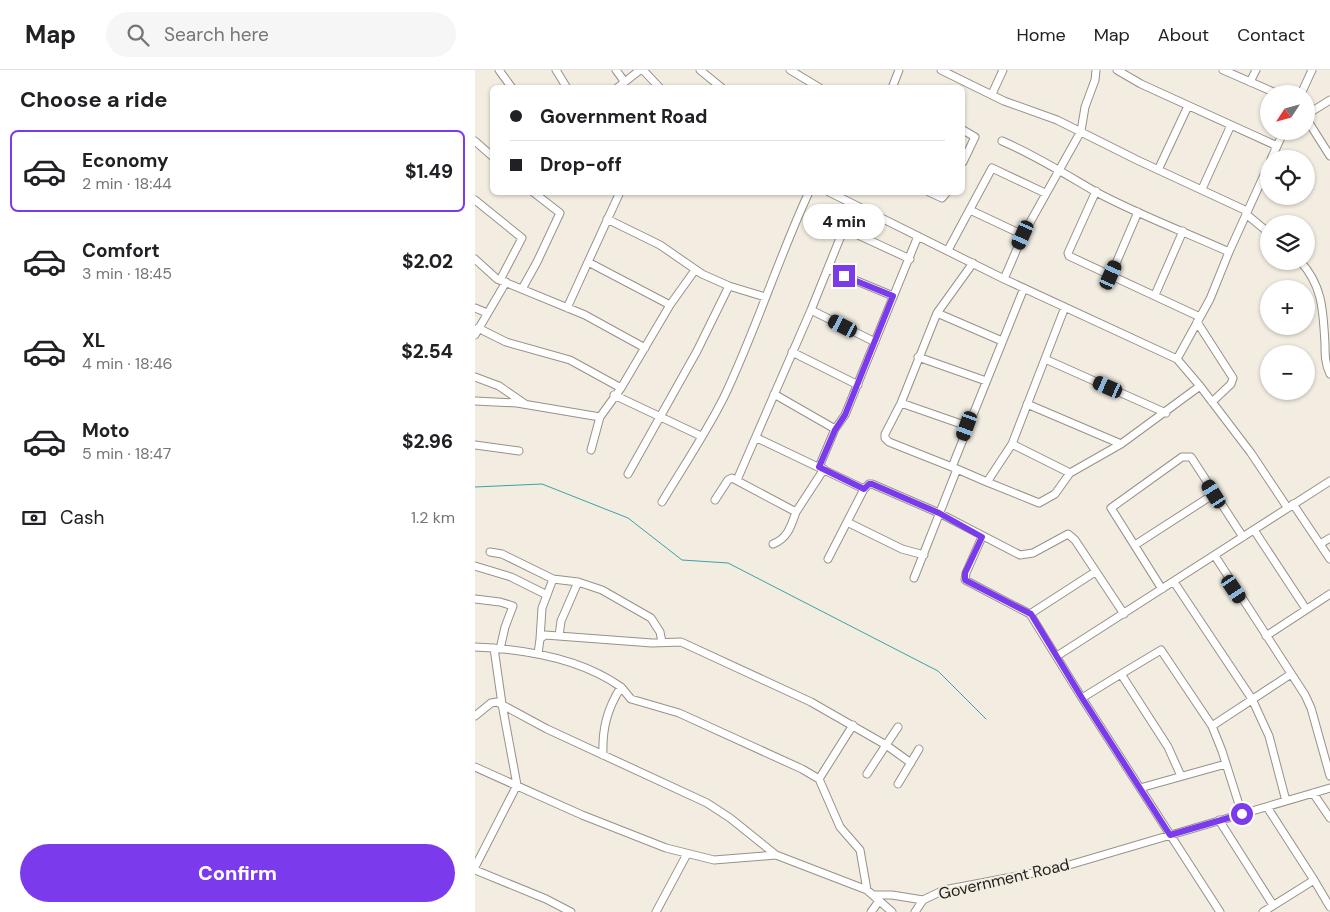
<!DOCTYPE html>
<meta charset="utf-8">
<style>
:root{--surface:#fff;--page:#f6f6f6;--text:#202124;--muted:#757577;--line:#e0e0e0;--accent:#7c3aed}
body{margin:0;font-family:"DM Sans",sans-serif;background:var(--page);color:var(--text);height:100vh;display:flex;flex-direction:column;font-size:19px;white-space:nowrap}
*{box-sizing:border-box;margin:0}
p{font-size:16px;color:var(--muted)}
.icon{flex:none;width:28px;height:28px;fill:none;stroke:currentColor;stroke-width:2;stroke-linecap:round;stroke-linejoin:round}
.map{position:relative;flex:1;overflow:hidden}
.sheet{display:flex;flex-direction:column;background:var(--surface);width:475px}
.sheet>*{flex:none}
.banner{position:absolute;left:15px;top:15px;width:475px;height:110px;border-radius:8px;box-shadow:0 1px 4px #0004;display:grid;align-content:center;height:110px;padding:0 20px;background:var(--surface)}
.needle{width:32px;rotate:234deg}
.fabs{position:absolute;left:785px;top:15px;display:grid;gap:10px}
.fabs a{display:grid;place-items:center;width:55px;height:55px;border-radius:50%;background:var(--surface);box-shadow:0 1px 4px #0004;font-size:25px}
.end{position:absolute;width:22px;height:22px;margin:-11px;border:6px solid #7c3aed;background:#fff;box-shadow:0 0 0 2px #fff}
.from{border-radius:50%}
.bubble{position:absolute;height:35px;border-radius:18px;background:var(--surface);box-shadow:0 1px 4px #0004;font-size:16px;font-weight:800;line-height:35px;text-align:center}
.car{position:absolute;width:15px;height:30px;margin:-15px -8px;border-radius:6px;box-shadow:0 0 4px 1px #0007;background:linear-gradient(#222 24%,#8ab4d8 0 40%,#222 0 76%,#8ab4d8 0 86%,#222 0)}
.banner b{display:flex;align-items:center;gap:18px;height:48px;font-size:19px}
.banner b+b{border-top:1px solid var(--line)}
.banner i{width:12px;height:12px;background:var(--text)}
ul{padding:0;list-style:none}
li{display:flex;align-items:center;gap:15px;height:82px;margin:0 10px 8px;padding:0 10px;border:2px solid transparent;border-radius:8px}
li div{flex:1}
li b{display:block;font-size:19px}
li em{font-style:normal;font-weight:800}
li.on{border-color:var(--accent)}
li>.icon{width:45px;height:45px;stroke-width:1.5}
h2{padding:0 20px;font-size:22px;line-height:60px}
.pay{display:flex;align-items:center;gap:12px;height:55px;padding:0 20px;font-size:19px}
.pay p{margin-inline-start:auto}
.cta{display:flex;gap:10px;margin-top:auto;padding:10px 20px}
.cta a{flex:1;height:58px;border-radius:30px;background:var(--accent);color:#fff;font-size:20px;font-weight:800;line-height:58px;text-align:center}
header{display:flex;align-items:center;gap:30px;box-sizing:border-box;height:70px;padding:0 25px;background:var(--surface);border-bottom:1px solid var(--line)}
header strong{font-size:24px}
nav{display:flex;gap:28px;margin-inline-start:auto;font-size:18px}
.search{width:350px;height:45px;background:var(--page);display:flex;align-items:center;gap:12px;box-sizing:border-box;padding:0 18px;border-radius:28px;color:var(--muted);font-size:19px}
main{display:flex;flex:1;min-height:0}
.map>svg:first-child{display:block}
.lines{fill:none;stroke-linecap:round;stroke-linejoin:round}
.stream{stroke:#3ba2a9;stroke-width:1}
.minor-casing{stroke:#979288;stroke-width:9}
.minor{stroke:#fff;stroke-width:7}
.route{stroke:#7c3aed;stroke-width:6}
.labels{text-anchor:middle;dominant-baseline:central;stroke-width:4;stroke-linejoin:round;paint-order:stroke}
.street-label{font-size:16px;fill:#1f1d1a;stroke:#f2ece1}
</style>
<header>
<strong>Map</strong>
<div class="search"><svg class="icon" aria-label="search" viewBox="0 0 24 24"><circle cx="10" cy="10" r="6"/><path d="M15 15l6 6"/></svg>Search here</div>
<nav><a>Home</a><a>Map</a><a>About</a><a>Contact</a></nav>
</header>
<main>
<section class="sheet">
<h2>Choose a ride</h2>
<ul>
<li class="on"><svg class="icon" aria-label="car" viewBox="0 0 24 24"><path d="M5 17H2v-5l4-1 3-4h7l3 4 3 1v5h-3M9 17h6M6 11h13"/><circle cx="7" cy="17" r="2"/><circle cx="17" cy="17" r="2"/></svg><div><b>Economy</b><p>2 min · 18:44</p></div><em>$1.49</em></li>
<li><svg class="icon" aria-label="car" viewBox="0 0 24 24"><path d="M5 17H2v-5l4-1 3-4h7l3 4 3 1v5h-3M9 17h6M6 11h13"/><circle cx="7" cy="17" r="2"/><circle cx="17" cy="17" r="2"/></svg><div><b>Comfort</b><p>3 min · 18:45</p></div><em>$2.02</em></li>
<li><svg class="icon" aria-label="car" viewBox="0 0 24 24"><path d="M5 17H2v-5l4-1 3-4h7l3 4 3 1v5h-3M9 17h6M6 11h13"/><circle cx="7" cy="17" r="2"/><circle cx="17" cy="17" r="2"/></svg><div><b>XL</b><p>4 min · 18:46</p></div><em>$2.54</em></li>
<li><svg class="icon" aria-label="car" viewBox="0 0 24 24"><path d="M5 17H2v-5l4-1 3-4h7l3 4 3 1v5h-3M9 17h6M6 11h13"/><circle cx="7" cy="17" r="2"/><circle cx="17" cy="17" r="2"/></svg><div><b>Moto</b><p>5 min · 18:47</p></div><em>$2.96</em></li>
</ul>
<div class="pay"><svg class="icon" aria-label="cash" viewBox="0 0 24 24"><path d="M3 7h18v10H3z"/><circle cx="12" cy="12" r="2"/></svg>Cash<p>1.2 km</p></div>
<div class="cta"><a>Confirm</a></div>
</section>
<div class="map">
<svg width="855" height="842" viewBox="0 0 855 842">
<rect width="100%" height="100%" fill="#f2ece1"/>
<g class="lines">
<path class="stream" d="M0,417L67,414L153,448L207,490L253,493L463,601L511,649"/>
<defs>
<path id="minor" d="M24,0L37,18
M81,0L92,18
M141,0L149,11
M168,0L185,18
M225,0L247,18
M315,0L345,18
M466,0L529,31L582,50L662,90L772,141
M642,0L666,14L802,76
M748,0L803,24
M775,12L781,0
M142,18L165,0
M417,18L424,0
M517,24L528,0
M826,24L837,0
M831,45L855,30
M831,48L855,86
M488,60L500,67L488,92
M0,71L18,87
M527,71C560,85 590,104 621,122C664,145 710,162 754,182
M796,89L809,61
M683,100L713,36
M727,119L756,55
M621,121L593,183L594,186L725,247
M354,122L529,209L702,289L725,316L776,383L812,437
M454,122L467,128L472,122
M0,130L47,168L25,210
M495,140L548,165
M771,144L794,163
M132,149L185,175L227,204L254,216L290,227
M370,159L435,189
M473,180L517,98L570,123
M0,189L22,209L110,245L170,278
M825,191C848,216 848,241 850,274C850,284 850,294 855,304
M113,192L195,235
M353,199L418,226
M636,205L663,142
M529,209L548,165L606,61L610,37L620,10L621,0
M47,219L62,192L85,143L58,122
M680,225L708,161
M0,238L12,243
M92,238L145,122
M336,240L400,272
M462,243L527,271
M722,252L758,308L756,314L737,332
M3,258L31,272L95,290L146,318
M0,265L31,212
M317,282L383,315
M443,287L511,311
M570,289L691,343
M702,289L735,229L754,182L794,94
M0,307L24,316L50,334
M299,324L360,359
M139,325L226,366
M0,331L42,333L125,347
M426,333L492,356
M552,334L646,374
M282,368L389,419
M537,374L595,403L646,374L725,316
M0,375L44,381
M116,380L125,347L146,318L195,235L220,200
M344,397L360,359L370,345L443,166
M477,397L549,218
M482,399L512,412L537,374L590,237
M153,404L222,281L254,216
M262,410L336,240L378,136
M512,412L564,433L580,424L595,403
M240,430L253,410L257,408L321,442L349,399
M187,432C208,397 231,363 249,327C281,260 303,189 334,122
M818,434L855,489
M372,452L427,479L449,485
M779,460L831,539
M507,467L491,503L490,510L555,544L607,628L745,842
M298,474C313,468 316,456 321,442
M845,474L855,468
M660,475L739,424
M15,482L27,484L78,509L103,512L127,520L176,548L185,562L187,572
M740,486L830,625L836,638L855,706
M353,489L389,419L394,414H397L464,443L545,485L558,483L593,464L600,470L649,544
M0,496L36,507L72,525
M439,508L482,399L414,372L410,368V364L426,333L462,243L498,193
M699,512L777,629L794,666L811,731
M687,519L636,438L707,387H716L768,467
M0,529L25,532L38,536L30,557L25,579
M555,544L620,502
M84,566L86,551L103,512
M791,566L855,524
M65,569L67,538L78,509
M0,577C49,579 105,588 146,617
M63,584L65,569L70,565L177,573L206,572L336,632L411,675L392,704
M582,586L855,411
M646,604L686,580L737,656L747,681L767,744
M607,628L646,604L693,677L706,706
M0,646L16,633L22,632L72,659L232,733L255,748L301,785
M737,656L816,604
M423,657L411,675L436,693
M128,685C127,659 132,639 146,617L156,629L204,643L327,699L344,709L365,757L385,780L392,820
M0,697L107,745L191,778L239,790L301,785L392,820L417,842
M344,709L378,655
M423,714L444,679
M665,718L751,694
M838,723L855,748
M744,750L798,835
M0,797L42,715L27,634L19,578
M0,800L71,829L96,842
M839,810L855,837
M398,825H417L448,830
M181,842L212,784
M396,842L404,831
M440,842L448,830L469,820L584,798L855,718
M788,842L839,810L792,737"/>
</defs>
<use href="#minor" class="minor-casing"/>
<use href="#minor" class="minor"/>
</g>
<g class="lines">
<path class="route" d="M369,206L418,226L370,345L360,360L344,397L389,419L394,414H397L464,443L507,467L490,503V510L556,544L607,628L695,765L767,744"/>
</g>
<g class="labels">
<g class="street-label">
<text transform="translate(529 809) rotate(-13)">Government Road</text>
</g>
</g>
</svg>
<div class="fabs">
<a><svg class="needle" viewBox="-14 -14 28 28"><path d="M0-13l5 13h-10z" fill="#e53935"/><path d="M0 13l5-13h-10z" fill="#757577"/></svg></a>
<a><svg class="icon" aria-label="locate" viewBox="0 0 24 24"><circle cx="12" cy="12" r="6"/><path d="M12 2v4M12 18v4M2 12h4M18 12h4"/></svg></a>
<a><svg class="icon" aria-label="layers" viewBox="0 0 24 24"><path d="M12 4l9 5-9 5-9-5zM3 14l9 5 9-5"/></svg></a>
<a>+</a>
<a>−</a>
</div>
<i class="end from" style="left:767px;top:744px"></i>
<i class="end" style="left:369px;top:206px"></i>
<div class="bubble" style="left:328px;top:134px;width:82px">4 min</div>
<i class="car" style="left:548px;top:165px;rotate:204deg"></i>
<i class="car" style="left:636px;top:205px;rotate:24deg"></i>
<i class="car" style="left:368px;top:256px;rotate:297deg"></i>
<i class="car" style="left:633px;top:317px;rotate:294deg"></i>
<i class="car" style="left:492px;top:356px;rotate:200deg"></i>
<i class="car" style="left:739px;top:424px;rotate:328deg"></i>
<i class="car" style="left:759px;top:519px;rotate:146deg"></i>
<div class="banner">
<b><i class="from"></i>Government Road</b>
<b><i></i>Drop-off</b>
</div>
</div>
</main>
